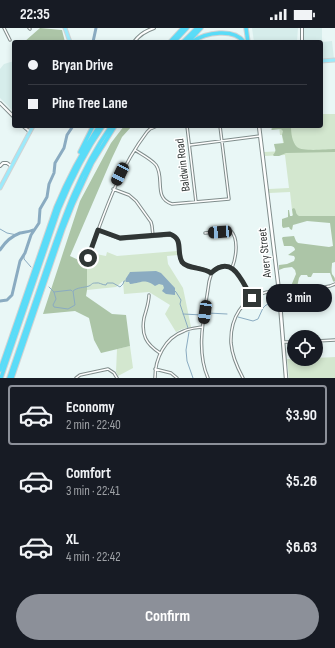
<!DOCTYPE html>
<meta charset="utf-8">
<style>
:root{--surface:#171b24;--page:#20242c;--text:#f1f3f6;--muted:#9ea1a6;--line:#363941;--accent:#8c9099}
body{margin:0;font-family:"Sofia Sans Condensed",sans-serif;background:var(--page);color:var(--text);height:100vh;display:flex;flex-direction:column;font-size:15px;white-space:nowrap}
*{box-sizing:border-box;margin:0}
p{font-size:13px;color:var(--muted)}
.icon{flex:none;width:22px;height:22px;fill:none;stroke:currentColor;stroke-width:2;stroke-linecap:round;stroke-linejoin:round}
.map{position:relative;height:350px;overflow:hidden}
.details{display:flex;flex-direction:column;background:var(--surface);flex:1}
.details>*{flex:none}
.hud{position:absolute;left:12px;top:12px;width:311px;height:88px;border-radius:4px;box-shadow:0 2px 6px #0003;display:grid;align-content:center;height:88px;padding:0 16px;background:var(--surface)}
.fabs{position:absolute;left:287px;top:302px;display:grid;gap:8px}
.fabs a{display:grid;place-items:center;width:36px;height:36px;border-radius:50%;background:var(--surface);box-shadow:0 2px 6px #0003;font-size:20px}
.end{position:absolute;width:18px;height:18px;margin:-9px;border:5px solid #303635;background:#fff;box-shadow:0 0 0 2px #fff}
.from{border-radius:50%}
.bubble{position:absolute;height:28px;border-radius:14px;background:var(--surface);box-shadow:0 2px 6px #0003;font-size:13px;font-weight:700;line-height:28px;text-align:center}
.car{position:absolute;width:12px;height:24px;margin:-12px -6px;border-radius:5px;box-shadow:0 0 3px 1px #0007;background:linear-gradient(#222 24%,#8ab4d8 0 40%,#222 0 76%,#8ab4d8 0 86%,#222 0)}
.hud b{display:flex;align-items:center;gap:14px;height:38px;font-size:15px}
.hud b+b{border-top:1px solid var(--line)}
.hud i{width:10px;height:10px;background:var(--text)}
ul{padding:7px 0 0;list-style:none}
li{display:flex;align-items:center;gap:12px;height:60px;margin:0 8px 6px;padding:0 8px;border:2px solid transparent;border-radius:4px}
li div{flex:1}
li b{display:block;font-size:15px}
li em{font-style:normal;font-weight:700}
li.current{border-color:var(--accent)}
li>.icon{width:36px;height:36px;stroke-width:1.5}
.cta{display:flex;gap:8px;margin-top:auto;padding:8px 16px}
.cta a{flex:1;height:46px;border-radius:24px;background:var(--accent);color:#fff;font-size:16px;font-weight:700;line-height:46px;text-align:center}
.status{display:flex;justify-content:space-between;align-items:center;height:28px;padding:0 20px;background:var(--surface);direction:ltr}
.status svg{height:11px;fill:currentColor}
.map>svg:first-child{display:block}
.built{fill:#d6edeb}
.green{fill:#d3e7cf}
.forest{fill:#acc5a7}
.water{fill:#8aabc1}
.lines{fill:none;stroke-linecap:round;stroke-linejoin:round}
.stream{stroke:#8aabc1;stroke-width:1}
.river{stroke:#8aabc1;stroke-width:3}
.minor-casing{stroke:#808d8c;stroke-width:3.5}
.tertiary-casing{stroke:#808d8c;stroke-width:4}
.secondary-casing{stroke:#808d8c;stroke-width:4.5}
.primary-casing{stroke:#d1d3d3;stroke-width:5}
.motorway-casing{stroke:#d1d3d3;stroke-width:5.5}
.minor{stroke:#fff;stroke-width:1.5}
.tertiary{stroke:#fff;stroke-width:2}
.secondary{stroke:#fff;stroke-width:2.5}
.primary{stroke:#9ceafb;stroke-width:3}
.motorway{stroke:#5adcf8;stroke-width:3.5}
.route{stroke:#303635;stroke-width:5}
.labels{text-anchor:middle;dominant-baseline:central;stroke-width:3;stroke-linejoin:round;paint-order:stroke}
.street-label{font-size:12px;fill:#303635;stroke:#fff}
</style>
<div class="status"><b>22:35</b><svg viewBox="0 0 49 12"><path d="M0 12V9h3v3zM5 12V6h3v6zM10 12V3h3v9zM15 12V0h3v12zM26 1h20v11H26zM47 4h2v5h-2z"/></svg></div>
<div class="map">
<svg width="335" height="350" viewBox="0 0 335 350">
<rect width="100%" height="100%" fill="#e9f7f6"/>
<path class="built" d="M252,0H298L297,14H254Z
M304,0H322V14L332,13L334,31H321V14H304Z
M14,33V84L0,70V41L4,36Z"/>
<path class="green" d="M321,86H335V206L334,190L293,191L290,164L269,165V161L289,160L285,127L265,128L264,124L284,123L282,107H280L279,98H321Z
M177,223L178,227L167,228L168,236L183,260L191,299L182,301L176,304L165,286L170,277L149,264L124,266L123,253L116,259L87,262V236H90L92,234V231L90,230L91,225L106,228L107,224L117,228Z
M130,318L133,340L118,348L116,344L117,321Z
M335,329V350H289L287,331H316V330Z"/>
<path class="forest" d="M40,0L62,2L65,14H24Z
M124,98H132L122,109L112,130L70,228L87,236V262L86,268L112,286L126,287L130,318L101,325L94,312L89,290L75,283L43,286L80,173L111,115Z
M281,98H291C291,105 292,114 297,119C303,124 327,121 335,121V124L286,125L279,128H274L273,127C277,122 275,122 274,116L284,115L282,107L283,103L281,101L272,102L271,101L274,99H280Z
M294,180C297,183 295,186 299,188H335V234L332,235C332,239 331,242 332,246C334,249 335,249 335,253L334,254L333,253L330,245H313L311,249H308L307,247H301L299,250L297,259L294,260L291,258L296,246L295,242L292,239L284,240L279,242V237L287,236L294,233L295,230L294,228L288,227L295,222C295,217 289,218 284,218L282,210L283,209L294,208L296,213L298,215L329,219L333,218L330,195L307,193L293,197L292,202L290,201L289,199L283,200L282,198V191L288,189V182H289L290,188H292L293,187L292,181Z"/>
<path class="water" d="M156,243L161,245L175,260V267L166,266L162,263L164,260L163,257L159,256L155,258C144,250 142,255 130,256L129,254H126C124,251 128,248 130,244Z"/>
<g class="lines">
<path class="stream" d="M0,201L7,205L17,207
M24,226V231L31,239
M49,259L54,264L56,271L53,277L54,279L68,281L75,277L73,263C78,259 83,260 89,258C93,256 91,255 96,255C99,254 102,257 106,257L107,255H113L120,259L123,256L124,253H125
M175,263L176,264L181,272L180,276L188,300
M54,264L71,262L72,263
M208,285L227,286
M183,286L202,287
M238,289L253,293L258,291L263,280L266,277L270,276
M189,304L186,322L187,333L193,350"/>
<path class="river" d="M93,14L96,0
M0,222C5,214 12,208 20,205C25,204 29,204 33,202
M0,273L7,272L12,267L20,233L25,225L31,207L39,195L40,181L47,169L49,156L54,145L55,135L64,120L67,107L73,98"/>
<defs>
<path id="minor" d="M4,0L10,12
M29,0L30,1
M187,98L196,174
M190,117L260,108
M135,122C141,126 151,131 156,137C165,150 153,170 172,176L229,171L220,98
M113,161L129,167L136,173L151,194L152,198L153,208
M98,202L120,211L170,207C184,211 175,224 182,234C187,241 203,238 211,245
M205,205L231,203C239,211 236,230 232,240
M88,234V230C104,186 118,142 147,104L150,101L157,98
M149,267C149,275 146,282 144,290C141,307 146,316 160,325
M316,313L335,312
M283,314H294
M155,341L171,345L177,350
M76,350L80,347L108,341L114,345L117,350
M155,350C155,330 165,310 184,303C190,300 196,300 202,299
M208,350C195,320 205,285 209,254C211,247 212,241 219,239C223,237 229,238 232,240C238,243 248,263 252,269
M243,350C237,339 232,327 231,315C230,290 242,270 267,264L325,259L330,258L335,256"/>
<path id="tertiary" d="M134,14C139,7 145,3 154,0
M302,14V0
M0,75L14,89
M23,98L30,104
M0,138L3,135H7L11,138"/>
<path id="secondary" d="M259,98L279,263L286,350"/>
<path id="primary" d="M65,0L70,14
M321,33L335,32
M0,160L33,98"/>
<path id="motorway" d="M246,0L248,14
M170,14L183,0
M174,14L187,0
M183,14L197,0
M188,14L201,0
M192,14C206,4 234,0 244,14
M80,124L93,98
M0,342L56,179C68,150 82,124 99,98
M1,350L59,181C71,152 85,124 103,98
M9,350C21,315 33,279 45,244C63,191 79,144 111,98
M12,350L63,201L73,176L92,135L115,98"/>
</defs>
<use href="#minor" class="minor-casing"/>
<use href="#tertiary" class="tertiary-casing"/>
<use href="#secondary" class="secondary-casing"/>
<use href="#primary" class="primary-casing"/>
<use href="#motorway" class="motorway-casing"/>
<use href="#minor" class="minor"/>
<use href="#tertiary" class="tertiary"/>
<use href="#secondary" class="secondary"/>
<use href="#primary" class="primary"/>
<use href="#motorway" class="motorway"/>
</g>
<g class="lines">
<path class="route" d="M88,230L98,202L120,210L170,206C184,211 176,224 182,234C187,241 203,239 211,245C233,225 242,254 252,270"/>
</g>
<g class="labels">
<g class="street-label">
<text transform="translate(183 137) rotate(-97)">Baldwin Road</text>
<text transform="translate(265 225) rotate(-96)">Avery Street</text>
</g>
</g>
</svg>
<div class="fabs">
<a><svg class="icon" aria-label="locate" viewBox="0 0 24 24"><circle cx="12" cy="12" r="6"/><path d="M12 2v4M12 18v4M2 12h4M18 12h4"/></svg></a>
</div>
<i class="end from" style="left:88px;top:230px"></i>
<i class="end" style="left:252px;top:270px"></i>
<div class="bubble" style="left:266px;top:256px;width:66px">3 min</div>
<i class="car" style="left:120px;top:146px;rotate:206deg"></i>
<i class="car" style="left:220px;top:204px;rotate:266deg"></i>
<i class="car" style="left:205px;top:284px;rotate:188deg"></i>
<div class="hud">
<b><i class="from"></i>Bryan Drive</b>
<b><i></i>Pine Tree Lane</b>
</div>
</div>
<section class="details">
<ul>
<li class="current"><svg class="icon" aria-label="car" viewBox="0 0 24 24"><path d="M5 17H2v-5l4-1 3-4h7l3 4 3 1v5h-3M9 17h6M6 11h13"/><circle cx="7" cy="17" r="2"/><circle cx="17" cy="17" r="2"/></svg><div><b>Economy</b><p>2 min · 22:40</p></div><em>$3.90</em></li>
<li><svg class="icon" aria-label="car" viewBox="0 0 24 24"><path d="M5 17H2v-5l4-1 3-4h7l3 4 3 1v5h-3M9 17h6M6 11h13"/><circle cx="7" cy="17" r="2"/><circle cx="17" cy="17" r="2"/></svg><div><b>Comfort</b><p>3 min · 22:41</p></div><em>$5.26</em></li>
<li><svg class="icon" aria-label="car" viewBox="0 0 24 24"><path d="M5 17H2v-5l4-1 3-4h7l3 4 3 1v5h-3M9 17h6M6 11h13"/><circle cx="7" cy="17" r="2"/><circle cx="17" cy="17" r="2"/></svg><div><b>XL</b><p>4 min · 22:42</p></div><em>$6.63</em></li>
</ul>
<div class="cta"><a>Confirm</a></div>
</section>
